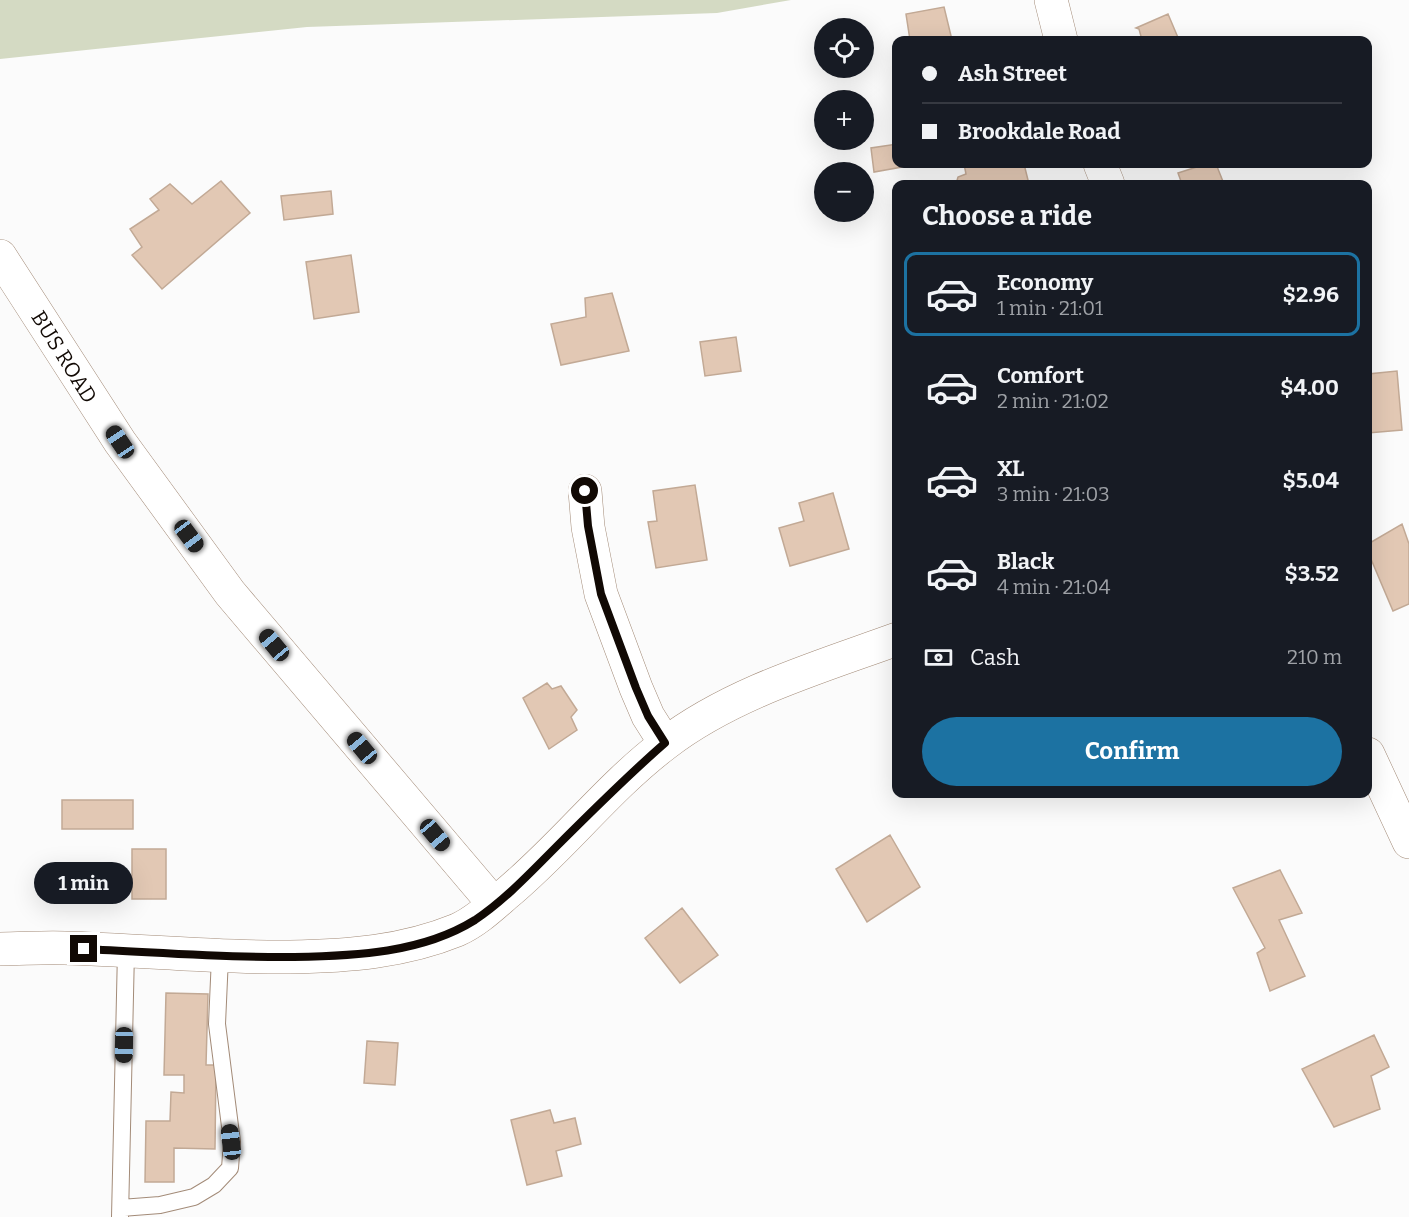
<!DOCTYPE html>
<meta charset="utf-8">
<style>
:root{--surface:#171b24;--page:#20242c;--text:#f1f3f6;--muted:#9ea1a6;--line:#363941;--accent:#1c72a2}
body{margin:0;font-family:Bitter,serif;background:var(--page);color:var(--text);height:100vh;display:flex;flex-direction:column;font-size:22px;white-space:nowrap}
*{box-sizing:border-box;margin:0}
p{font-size:20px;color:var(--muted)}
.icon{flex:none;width:33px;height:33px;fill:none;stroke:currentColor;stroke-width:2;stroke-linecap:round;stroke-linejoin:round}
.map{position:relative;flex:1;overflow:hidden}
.drawer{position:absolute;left:892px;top:180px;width:480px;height:618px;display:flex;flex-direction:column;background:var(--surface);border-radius:12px;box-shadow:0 6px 24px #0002}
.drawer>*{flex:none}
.hud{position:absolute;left:892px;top:36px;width:480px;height:132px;border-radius:12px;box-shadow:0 6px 24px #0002;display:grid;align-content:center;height:132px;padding:0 30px;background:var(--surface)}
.tools{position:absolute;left:814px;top:18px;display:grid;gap:12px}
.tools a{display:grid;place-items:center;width:60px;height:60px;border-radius:50%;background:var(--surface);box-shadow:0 6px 24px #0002;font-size:30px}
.end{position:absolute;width:27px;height:27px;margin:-14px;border:8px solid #110904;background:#fff;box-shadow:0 0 0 3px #fff}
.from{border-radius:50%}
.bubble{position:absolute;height:42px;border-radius:21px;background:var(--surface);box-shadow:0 6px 24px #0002;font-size:20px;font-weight:700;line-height:42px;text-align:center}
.car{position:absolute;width:18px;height:36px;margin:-18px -9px;border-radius:8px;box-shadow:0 0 4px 2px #0007;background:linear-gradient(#222 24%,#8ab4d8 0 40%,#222 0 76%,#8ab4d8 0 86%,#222 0)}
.hud b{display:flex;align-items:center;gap:21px;height:57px;font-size:22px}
.hud b+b{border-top:2px solid var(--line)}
.hud i{width:15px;height:15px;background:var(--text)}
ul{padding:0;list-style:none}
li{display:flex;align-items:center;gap:18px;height:84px;margin:0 12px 9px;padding:0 18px;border:3px solid transparent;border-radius:12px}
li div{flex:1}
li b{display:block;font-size:22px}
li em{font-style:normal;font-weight:700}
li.on{border-color:var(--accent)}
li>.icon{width:54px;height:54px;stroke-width:1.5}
h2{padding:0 30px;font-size:27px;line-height:72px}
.pay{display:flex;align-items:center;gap:15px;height:66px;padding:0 30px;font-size:22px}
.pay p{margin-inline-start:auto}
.primary-button{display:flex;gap:12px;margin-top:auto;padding:12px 30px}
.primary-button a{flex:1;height:69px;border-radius:36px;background:var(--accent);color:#fff;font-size:24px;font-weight:700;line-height:69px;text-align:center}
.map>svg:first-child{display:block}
.green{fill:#d4dac3}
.building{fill:#e2c8b4;stroke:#c2a995;stroke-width:1.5}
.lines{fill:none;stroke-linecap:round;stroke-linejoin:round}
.service-casing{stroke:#a38b78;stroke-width:18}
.minor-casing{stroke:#a38b78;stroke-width:34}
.tertiary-casing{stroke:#a38b78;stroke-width:34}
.service{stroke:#fff;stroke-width:16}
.minor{stroke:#fff;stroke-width:33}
.tertiary{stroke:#fff;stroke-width:33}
.route{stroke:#110904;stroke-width:8}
.labels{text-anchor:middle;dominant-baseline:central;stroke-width:4.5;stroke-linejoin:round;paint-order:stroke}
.street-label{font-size:21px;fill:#110904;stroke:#fff}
</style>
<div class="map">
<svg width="1409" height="1217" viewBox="0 0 1409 1217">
<rect width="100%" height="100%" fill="#fbfbfb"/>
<path class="green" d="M0,0H791L717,13L307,27L0,59Z"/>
<path class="building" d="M944,7L952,40H910L906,14Z
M1168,14L1179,40H1142L1139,29L1136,28Z
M897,144V164H919L874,172L871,148Z
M964,164H1024L1029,184H956L958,177L966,174Z
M1206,164H1216L1224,184H1182L1178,173Z
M221,181L250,213L162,289L132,255L142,247L130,229L159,210L150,199L170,184L192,204Z
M331,191L333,214L284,220L281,196Z
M351,255L359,312L314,319L306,262Z
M612,293L629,351L561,365L551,324L586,317L585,298Z
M736,337L741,371L705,376L700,342Z
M1397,371L1402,430L1368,433V374Z
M695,485L707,560L656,568L648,522L657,521L653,491Z
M833,493L849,549L790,566L779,528L804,521L799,503Z
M1402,524L1409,544V604L1393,611L1368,552V544Z
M547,683L552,689L561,686L577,710L571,717L577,730L549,749L523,698Z
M62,800H133V829H62Z
M890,835L920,887L867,922L836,869Z
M132,849H166V899H132Z
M1280,870L1302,913L1279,920L1305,976L1270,991L1257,953L1265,948L1233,888Z
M682,908L718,955L680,983L645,938Z
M166,993L208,994L206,1065H216L215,1149L174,1148V1182H145L146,1121H170L171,1092L184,1093V1075H164Z
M1374,1035L1389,1067L1371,1076L1380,1109L1334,1127L1302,1069Z
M367,1041L398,1043L395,1085L364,1083Z
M550,1110L554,1123L575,1118L581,1144L556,1151L562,1176L527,1185L511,1120Z"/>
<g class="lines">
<defs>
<path id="service" d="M121,1208L160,1205L194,1197L214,1185L230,1168L232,1142L217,1024L220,957
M120,1217L126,951"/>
<path id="minor" d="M0,256L120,442L230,593L494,904
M585,491L588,527L601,594L636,688L648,716L665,743
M0,949C22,949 43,947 65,948C140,950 215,958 290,957C348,956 403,952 457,930C475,922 490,908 505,895C562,848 607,788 665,744C731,693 820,667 897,639"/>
<path id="tertiary" d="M1051,0L1061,40
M1100,164L1108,184
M1368,754L1409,842"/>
</defs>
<use href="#service" class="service-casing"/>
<use href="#minor" class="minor-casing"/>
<use href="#tertiary" class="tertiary-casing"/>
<use href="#service" class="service"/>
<use href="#minor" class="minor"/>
<use href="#tertiary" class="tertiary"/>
</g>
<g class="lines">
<path class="route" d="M84,949C154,952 224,958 294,957C355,956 422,953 475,920C505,900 531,872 556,847C592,811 627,776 665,743L648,716L636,688L601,594L588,526L585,491"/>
</g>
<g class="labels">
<g class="street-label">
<text transform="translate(64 357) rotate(58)">BUS ROAD</text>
</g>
</g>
</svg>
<div class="tools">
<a><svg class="icon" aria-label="locate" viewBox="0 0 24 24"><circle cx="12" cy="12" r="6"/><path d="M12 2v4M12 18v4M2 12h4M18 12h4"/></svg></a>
<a>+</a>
<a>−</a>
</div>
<i class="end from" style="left:585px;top:491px"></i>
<i class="end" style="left:84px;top:949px"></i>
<div class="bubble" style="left:34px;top:862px;width:99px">1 min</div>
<i class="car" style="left:120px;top:442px;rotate:326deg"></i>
<i class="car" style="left:189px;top:536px;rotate:143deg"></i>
<i class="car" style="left:274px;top:645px;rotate:320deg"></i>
<i class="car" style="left:362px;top:748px;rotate:320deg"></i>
<i class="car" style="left:435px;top:835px;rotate:140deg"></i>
<i class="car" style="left:124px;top:1045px;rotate:181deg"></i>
<i class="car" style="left:231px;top:1142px;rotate:353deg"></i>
<div class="hud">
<b><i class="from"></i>Ash Street</b>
<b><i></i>Brookdale Road</b>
</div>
<section class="drawer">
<h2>Choose a ride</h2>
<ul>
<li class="on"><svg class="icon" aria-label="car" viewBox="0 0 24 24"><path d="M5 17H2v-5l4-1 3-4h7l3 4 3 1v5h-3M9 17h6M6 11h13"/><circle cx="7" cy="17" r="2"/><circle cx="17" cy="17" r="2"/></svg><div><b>Economy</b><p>1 min · 21:01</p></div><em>$2.96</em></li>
<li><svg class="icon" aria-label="car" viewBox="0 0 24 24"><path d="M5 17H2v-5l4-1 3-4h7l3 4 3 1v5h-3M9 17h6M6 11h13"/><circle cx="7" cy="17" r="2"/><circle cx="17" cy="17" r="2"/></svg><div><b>Comfort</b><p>2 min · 21:02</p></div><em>$4.00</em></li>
<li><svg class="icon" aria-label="car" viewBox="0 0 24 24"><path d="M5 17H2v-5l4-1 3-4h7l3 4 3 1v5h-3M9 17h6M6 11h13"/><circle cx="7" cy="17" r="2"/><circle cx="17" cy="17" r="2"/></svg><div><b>XL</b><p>3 min · 21:03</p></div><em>$5.04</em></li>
<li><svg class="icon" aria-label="car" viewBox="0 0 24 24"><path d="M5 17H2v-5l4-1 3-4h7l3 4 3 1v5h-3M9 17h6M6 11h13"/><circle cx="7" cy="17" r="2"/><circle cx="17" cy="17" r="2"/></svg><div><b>Black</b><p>4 min · 21:04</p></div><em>$3.52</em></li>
</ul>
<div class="pay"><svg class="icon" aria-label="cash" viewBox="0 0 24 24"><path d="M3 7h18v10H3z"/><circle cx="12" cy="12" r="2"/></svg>Cash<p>210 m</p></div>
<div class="primary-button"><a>Confirm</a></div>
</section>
</div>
